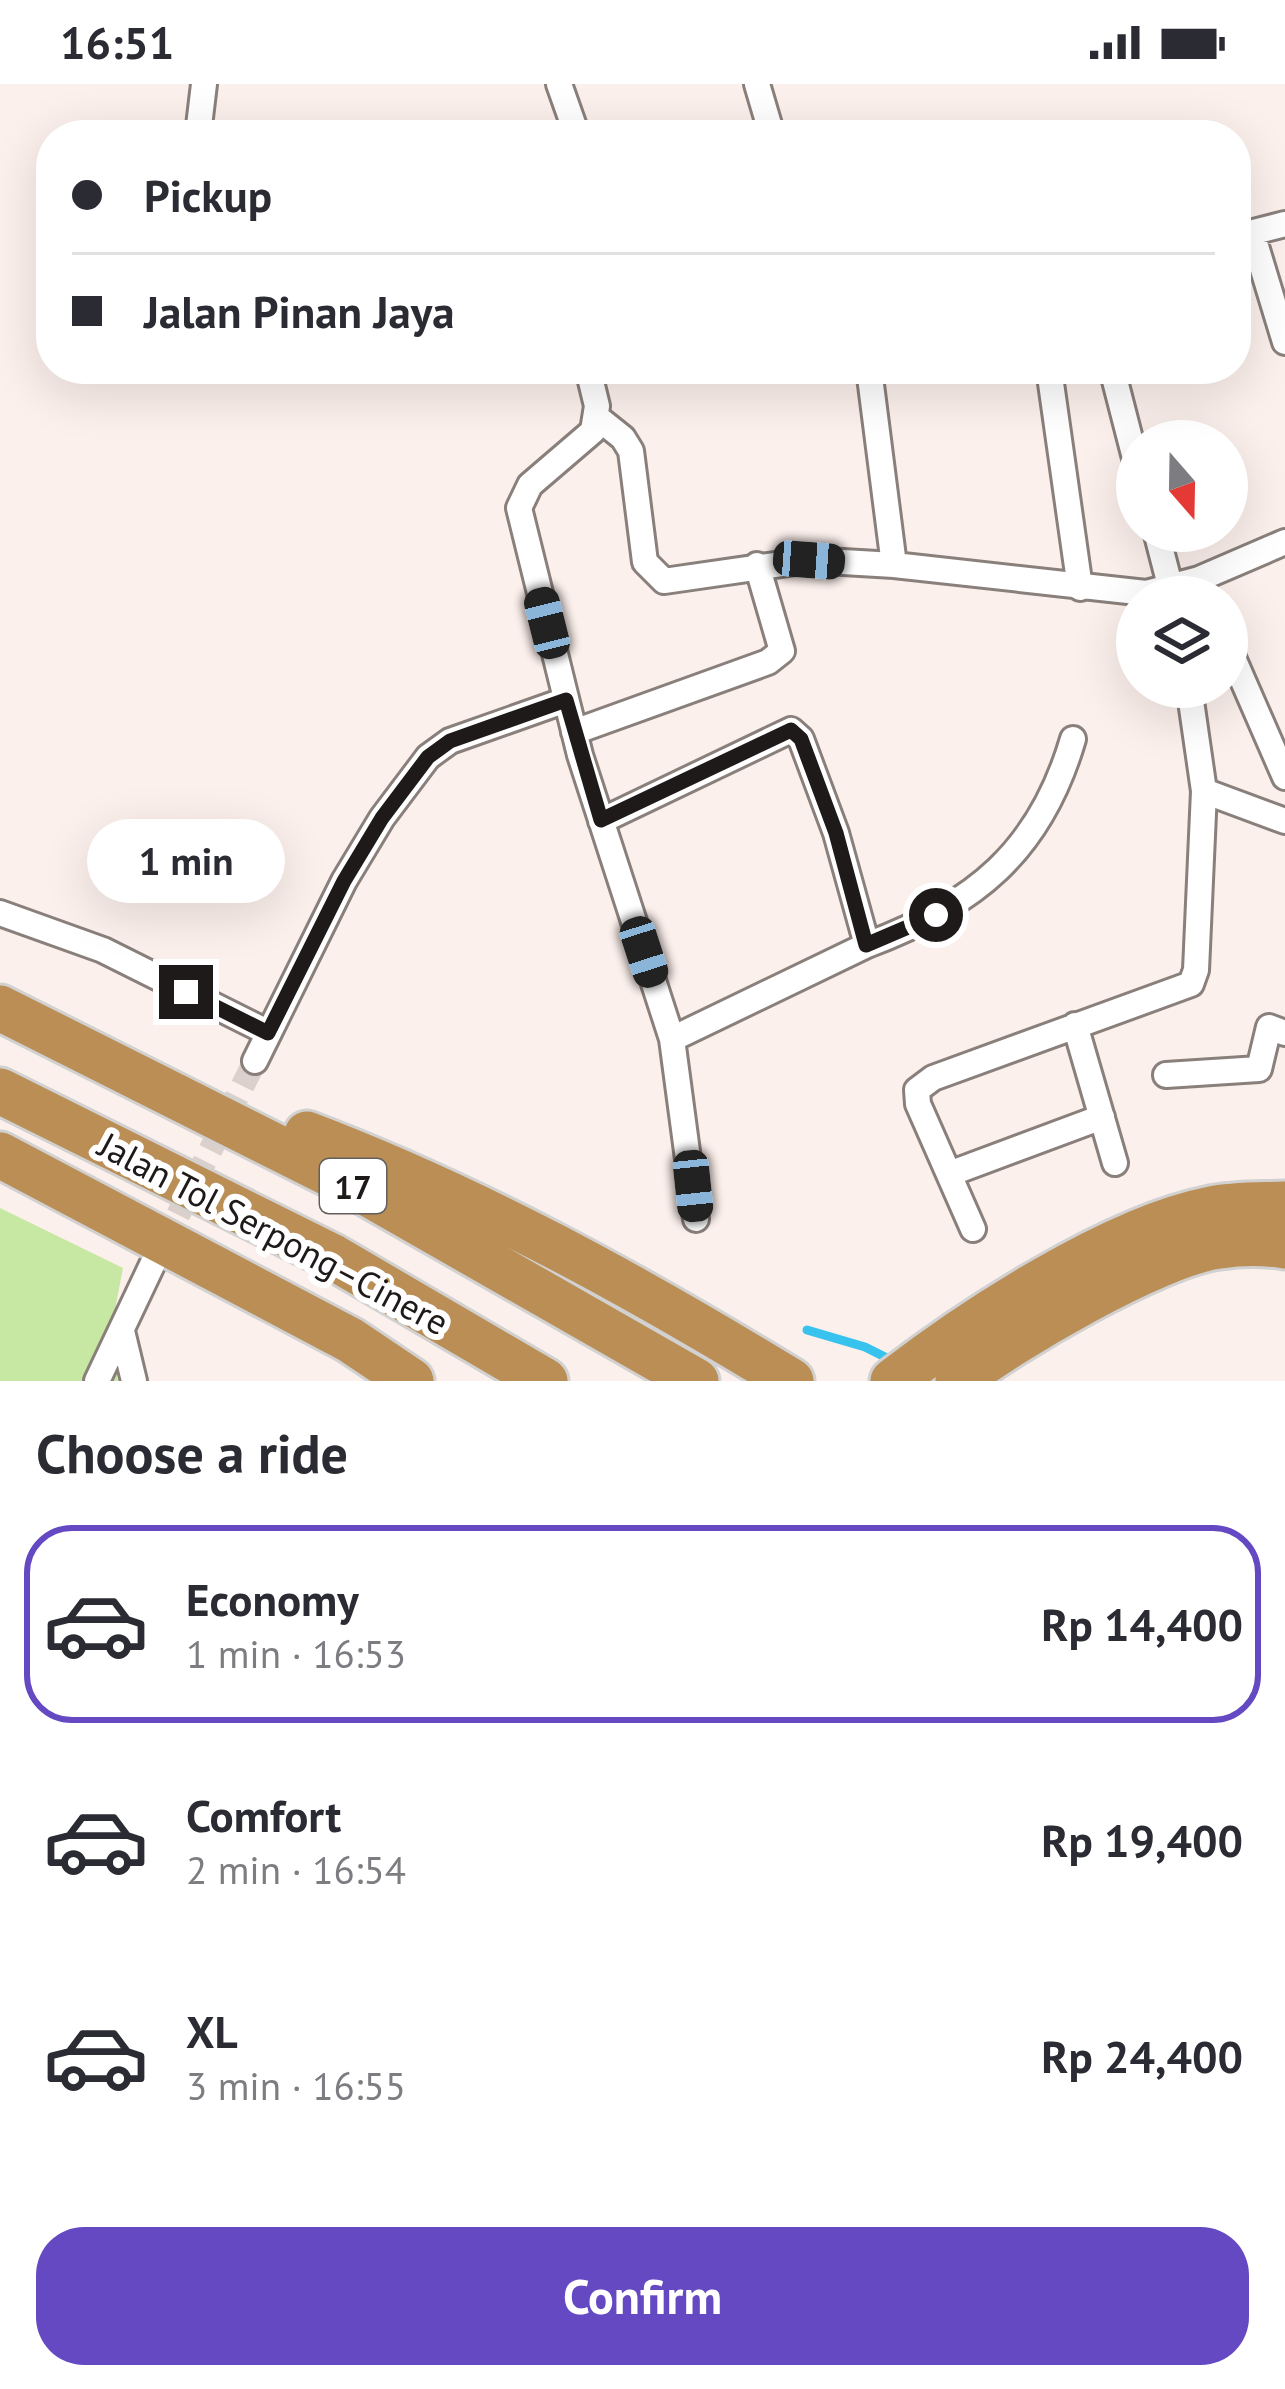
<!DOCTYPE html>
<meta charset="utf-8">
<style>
:root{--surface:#fff;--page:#f2f2f3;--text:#2b2b33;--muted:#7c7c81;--line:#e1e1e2;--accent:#6449c2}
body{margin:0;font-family:"PT Sans",sans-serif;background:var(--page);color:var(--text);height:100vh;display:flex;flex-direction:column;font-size:45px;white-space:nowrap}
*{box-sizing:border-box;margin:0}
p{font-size:39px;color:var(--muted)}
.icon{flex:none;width:66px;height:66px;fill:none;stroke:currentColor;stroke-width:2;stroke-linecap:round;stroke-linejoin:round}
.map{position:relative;height:1297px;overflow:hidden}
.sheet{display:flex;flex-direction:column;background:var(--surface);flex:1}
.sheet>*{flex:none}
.banner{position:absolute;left:36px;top:36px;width:1215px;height:264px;border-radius:48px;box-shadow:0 12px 48px #0002;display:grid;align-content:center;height:264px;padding:0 36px;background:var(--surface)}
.needle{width:78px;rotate:160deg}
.fabs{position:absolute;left:1116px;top:336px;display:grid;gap:24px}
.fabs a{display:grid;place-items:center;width:132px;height:132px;border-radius:50%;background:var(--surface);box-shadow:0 12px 48px #0002;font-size:60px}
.end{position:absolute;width:54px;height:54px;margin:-27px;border:15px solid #1e1a19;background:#fff;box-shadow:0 0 0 6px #fff}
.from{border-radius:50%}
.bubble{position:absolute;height:84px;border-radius:42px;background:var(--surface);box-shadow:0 12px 48px #0002;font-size:39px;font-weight:600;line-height:84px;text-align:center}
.car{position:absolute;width:36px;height:72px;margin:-36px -18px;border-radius:15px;box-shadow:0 0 9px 3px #0007;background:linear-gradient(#222 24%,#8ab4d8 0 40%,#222 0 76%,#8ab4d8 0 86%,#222 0)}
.banner b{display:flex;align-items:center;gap:42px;height:114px;font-size:45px}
.banner b+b{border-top:3px solid var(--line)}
.banner i{width:30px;height:30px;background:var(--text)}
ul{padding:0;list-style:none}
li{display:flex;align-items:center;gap:36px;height:198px;margin:0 24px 18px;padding:0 12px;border:6px solid transparent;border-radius:48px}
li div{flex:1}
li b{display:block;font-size:45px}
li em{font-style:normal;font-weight:600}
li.selected{border-color:var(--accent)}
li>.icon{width:108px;height:108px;stroke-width:1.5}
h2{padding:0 36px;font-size:54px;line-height:144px}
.action{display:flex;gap:24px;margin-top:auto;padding:24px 36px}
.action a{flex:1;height:138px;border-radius:48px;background:var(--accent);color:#fff;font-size:48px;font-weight:600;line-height:138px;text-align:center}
.status{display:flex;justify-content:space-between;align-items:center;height:84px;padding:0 60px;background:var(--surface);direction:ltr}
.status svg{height:33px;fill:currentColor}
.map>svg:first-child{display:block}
.green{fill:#c7e8a3}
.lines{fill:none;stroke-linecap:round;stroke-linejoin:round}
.stream{stroke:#37c3ee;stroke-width:9}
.minor-tunnel{stroke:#dbd0cc;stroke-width:24;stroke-dasharray:24 12;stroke-linecap:butt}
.minor-casing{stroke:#897f7b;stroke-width:30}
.motorway-casing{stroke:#d2d1d1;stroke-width:51}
.minor{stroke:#fff;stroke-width:24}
.motorway{stroke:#ba8e55;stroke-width:45}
.route{stroke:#1e1a19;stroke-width:15}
.labels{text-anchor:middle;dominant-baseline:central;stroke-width:12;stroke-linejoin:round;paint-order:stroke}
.shield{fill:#fff;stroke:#625f5e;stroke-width:3}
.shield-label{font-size:33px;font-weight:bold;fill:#1e1a19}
.street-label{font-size:36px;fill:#1e1a19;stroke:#fff}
</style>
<div class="status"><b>16:51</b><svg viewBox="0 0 49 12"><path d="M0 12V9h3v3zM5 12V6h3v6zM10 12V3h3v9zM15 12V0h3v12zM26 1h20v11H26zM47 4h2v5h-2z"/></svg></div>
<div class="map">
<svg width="1285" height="1297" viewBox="0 0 1285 1297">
<rect width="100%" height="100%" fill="#fcf0ec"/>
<path class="green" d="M0,1124L123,1184L109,1256L118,1297H0Z"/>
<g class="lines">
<path class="stream" d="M807,1246L865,1263L897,1279"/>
<path class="minor-tunnel" d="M162,1163L255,977"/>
<defs>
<path id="minor" d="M559,0L577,51
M757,0L772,51
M199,42L204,0
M1252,149L1285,258
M1238,152L1285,140
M588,285L597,322L593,347L530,401L519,424L580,671L672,955L696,1135
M869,285L894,481
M1049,285L1080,504
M1112,285L1137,382
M598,334L623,354L631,367L645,478L664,497L809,476L894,481L1146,509L1199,495L1285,458
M1156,447L1173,513
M1227,560L1285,693
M574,648L768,578L782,567L757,481
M1204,707L1285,737
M601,737L791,646L801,655L836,749L867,861L672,955
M0,829L103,866L269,949
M867,861C974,821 1040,768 1073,655
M1075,941L1115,1079
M255,977L344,797L382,734L428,673L450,657L566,616
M1166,991L1259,985L1269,943L1285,949
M949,1090L1102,1033
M973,1145L918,1020L917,1006L933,994L1191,900L1196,886L1204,707L1189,603
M122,1247L134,1297
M97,1297L152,1181"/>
<path id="motorway" d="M0,924L358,1104L696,1297
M0,1007L333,1173L545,1297
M307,1050C478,1115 635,1202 791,1297
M0,1071L350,1256L411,1297
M893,1297C972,1236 1113,1144 1211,1125C1234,1120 1261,1121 1285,1120
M958,1297C1009,1257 1158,1169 1220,1162C1240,1159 1265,1159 1285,1162"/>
</defs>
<use href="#minor" class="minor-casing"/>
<use href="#motorway" class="motorway-casing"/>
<use href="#minor" class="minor"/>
<use href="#motorway" class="motorway"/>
</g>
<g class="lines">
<path class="route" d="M186,908L268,949L344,797L382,734L428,673L450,657L566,616L601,736L791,646L801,655L836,749L866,861L936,831"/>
</g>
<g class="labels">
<rect class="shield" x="320" y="1075" width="66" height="54" rx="9"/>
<g class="shield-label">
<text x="353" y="1102">17</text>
</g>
<g class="street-label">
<text transform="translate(274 1149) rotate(28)">Jalan Tol Serpong–Cinere</text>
</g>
</g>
</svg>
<div class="fabs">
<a><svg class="needle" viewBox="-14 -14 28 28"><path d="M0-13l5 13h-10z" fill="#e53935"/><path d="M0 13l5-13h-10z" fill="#7c7c81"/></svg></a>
<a><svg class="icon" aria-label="layers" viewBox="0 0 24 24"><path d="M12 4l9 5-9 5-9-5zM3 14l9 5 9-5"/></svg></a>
</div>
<i class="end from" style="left:936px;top:831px"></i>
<i class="end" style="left:186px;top:908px"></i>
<div class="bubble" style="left:87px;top:735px;width:198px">1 min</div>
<i class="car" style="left:809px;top:476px;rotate:94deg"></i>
<i class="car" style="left:547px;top:539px;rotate:346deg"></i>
<i class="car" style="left:644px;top:868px;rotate:162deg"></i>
<i class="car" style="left:693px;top:1102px;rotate:174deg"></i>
<div class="banner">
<b><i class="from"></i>Pickup</b>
<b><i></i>Jalan Pinan Jaya</b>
</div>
</div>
<section class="sheet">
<h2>Choose a ride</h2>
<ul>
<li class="selected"><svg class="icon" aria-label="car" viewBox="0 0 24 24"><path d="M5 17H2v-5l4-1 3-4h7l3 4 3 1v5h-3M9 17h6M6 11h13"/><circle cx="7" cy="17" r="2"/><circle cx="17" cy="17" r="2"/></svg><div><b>Economy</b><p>1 min · 16:53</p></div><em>Rp 14,400</em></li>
<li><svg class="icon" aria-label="car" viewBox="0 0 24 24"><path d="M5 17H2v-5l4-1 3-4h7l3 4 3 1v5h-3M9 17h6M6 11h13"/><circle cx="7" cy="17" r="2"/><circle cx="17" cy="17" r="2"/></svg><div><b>Comfort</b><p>2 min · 16:54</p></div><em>Rp 19,400</em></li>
<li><svg class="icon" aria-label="car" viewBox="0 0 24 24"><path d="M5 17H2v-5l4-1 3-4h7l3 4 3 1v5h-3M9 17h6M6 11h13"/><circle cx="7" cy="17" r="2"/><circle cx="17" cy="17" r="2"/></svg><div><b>XL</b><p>3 min · 16:55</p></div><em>Rp 24,400</em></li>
</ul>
<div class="action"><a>Confirm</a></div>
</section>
